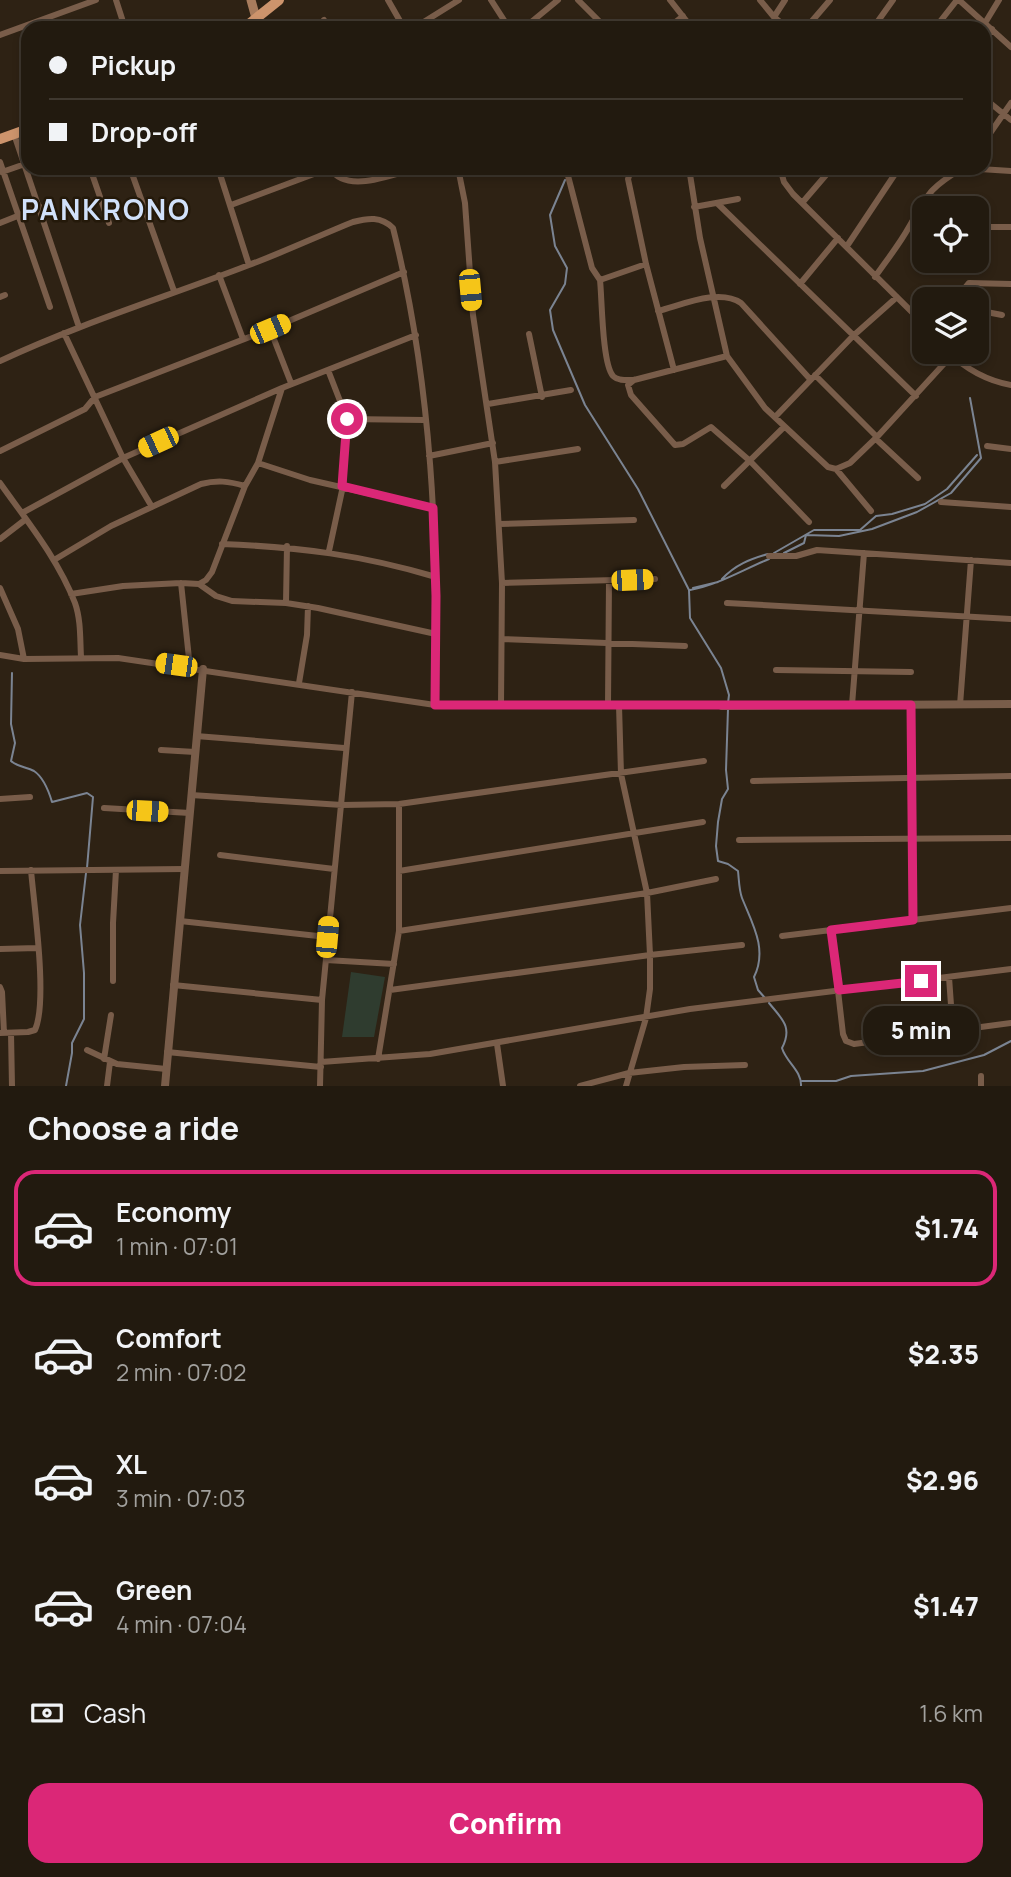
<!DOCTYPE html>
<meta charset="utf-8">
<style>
:root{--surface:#221a0f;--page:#2e271d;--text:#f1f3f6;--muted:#a2a19e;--line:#3f382f;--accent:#db2777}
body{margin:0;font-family:Manrope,sans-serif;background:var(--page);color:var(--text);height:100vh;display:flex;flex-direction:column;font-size:26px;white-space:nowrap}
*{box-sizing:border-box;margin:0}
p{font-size:23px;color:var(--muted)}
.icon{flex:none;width:38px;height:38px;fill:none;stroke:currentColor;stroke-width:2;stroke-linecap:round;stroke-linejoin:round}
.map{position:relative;height:1086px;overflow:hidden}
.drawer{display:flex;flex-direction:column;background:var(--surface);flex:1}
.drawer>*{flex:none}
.top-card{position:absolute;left:21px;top:21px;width:970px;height:154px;border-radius:21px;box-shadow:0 4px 10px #0003,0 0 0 2px var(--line);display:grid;align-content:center;height:154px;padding:0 28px;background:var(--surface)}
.buttons{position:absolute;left:912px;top:196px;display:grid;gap:14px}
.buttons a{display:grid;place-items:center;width:77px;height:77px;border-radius:14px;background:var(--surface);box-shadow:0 4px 10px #0003,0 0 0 2px var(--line);font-size:35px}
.end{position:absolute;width:32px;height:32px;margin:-16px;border:9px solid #db2777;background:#fff;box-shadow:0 0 0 4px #fff}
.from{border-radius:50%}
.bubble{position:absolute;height:49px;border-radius:21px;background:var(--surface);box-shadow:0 4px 10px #0003,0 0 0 2px var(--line);font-size:23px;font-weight:800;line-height:49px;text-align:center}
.car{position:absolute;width:21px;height:42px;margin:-21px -10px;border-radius:9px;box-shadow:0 0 5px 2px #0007;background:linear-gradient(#f5c518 24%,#345 0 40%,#f5c518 0 76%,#345 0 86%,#f5c518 0)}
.top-card b{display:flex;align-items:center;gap:24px;height:66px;font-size:26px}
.top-card b+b{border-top:2px solid var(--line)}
.top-card i{width:18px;height:18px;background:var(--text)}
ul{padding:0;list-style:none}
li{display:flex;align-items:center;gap:21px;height:116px;margin:0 14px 10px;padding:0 14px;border:4px solid transparent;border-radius:21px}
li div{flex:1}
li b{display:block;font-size:26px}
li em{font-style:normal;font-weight:800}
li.active{border-color:var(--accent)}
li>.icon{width:63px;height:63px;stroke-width:1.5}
h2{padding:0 28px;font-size:32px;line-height:84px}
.pay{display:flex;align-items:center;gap:18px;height:77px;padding:0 28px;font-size:26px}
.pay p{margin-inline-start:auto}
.primary-button{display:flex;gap:14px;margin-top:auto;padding:14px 28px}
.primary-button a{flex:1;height:80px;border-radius:21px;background:var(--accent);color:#fff;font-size:28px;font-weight:800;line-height:80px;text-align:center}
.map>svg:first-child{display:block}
.green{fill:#2f3c2f}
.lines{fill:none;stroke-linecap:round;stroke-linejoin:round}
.stream{stroke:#7b8492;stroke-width:2}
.minor{stroke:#795d4a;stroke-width:6}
.tertiary{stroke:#795d4a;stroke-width:8}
.secondary{stroke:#a87c5d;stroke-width:9}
.primary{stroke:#cd946c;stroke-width:10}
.route{stroke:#db2777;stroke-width:9}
.labels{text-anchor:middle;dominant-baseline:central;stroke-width:5;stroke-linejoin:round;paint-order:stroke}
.district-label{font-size:28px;font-weight:bold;letter-spacing:2px;fill:#d1e1fb;stroke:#24190a}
</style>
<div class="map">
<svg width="1011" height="1086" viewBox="0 0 1011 1086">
<rect width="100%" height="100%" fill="#2e2214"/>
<path class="green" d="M351,972L385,977L374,1037H342Z"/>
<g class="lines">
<path class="stream" d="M565,180L550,215L555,246L567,268L565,284L550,310L553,330L585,405L638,489L689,590L690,618L721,668L729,695L728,703
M774,553L814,530H860L876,516L892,514L925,504L947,489L977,455
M784,553L804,543L806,535L839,536L872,529L917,512L951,493L981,458L970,398
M722,579C735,565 750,559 768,554
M693,588L718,582
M690,590C718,585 742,570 769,559
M12,673L11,724L15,743L11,761C18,767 26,767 34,771C43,777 49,792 52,802L87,793L93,797L87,868
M728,709L726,770L728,789L722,799L718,822L716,846L718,861L728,864L738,871C739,880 739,890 742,898C752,923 768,949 754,977L758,990L765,998
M769,1003C782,1019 793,1027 782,1048C786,1062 802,1071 801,1086
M802,1081H836L851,1076L923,1071L984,1055L1011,1041
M66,1086L72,1053V1043L84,1019V973L80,925L86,873"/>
<path class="minor" d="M116,0L125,28
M388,0L404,28
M491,0L509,28
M578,0L606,28
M670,0L692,28
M760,0L774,17L788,28
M959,0L1011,47
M774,17L785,0
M324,20L328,28
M985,23L999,0
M414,28L459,0
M524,28L558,0
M668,28L683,16
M806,28L830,0
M873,28L893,0
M935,28L957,0
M0,35L96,0
M984,42L992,29
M984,98L1011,120
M14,134L79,327
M984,142L1011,103
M0,162L50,307
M90,168L109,223
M130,168L174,291
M218,168L249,265
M330,168C346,195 393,174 417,168
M458,168L465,203L473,315L495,462L502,583L501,705
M566,168L592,268L600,280
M632,168L628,179L646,264L674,370
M689,168L700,238L727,356L765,408L828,467L836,469L850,463L877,437L952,355
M780,168L784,182L793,194L924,324
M964,168L1011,171
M2,172L25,164
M802,203L832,168
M718,204L916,396
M231,205L330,168
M694,207L738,199
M0,223L40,207
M976,227H1011
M909,228L924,227
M847,246L899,168
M646,264L600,280C602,297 602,364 613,376C618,381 627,380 634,380L727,356
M219,275L243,339
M875,277C886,261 899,245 909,227C928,194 929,188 963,168
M800,284L838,238
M0,297L5,295
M956,299L969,283L1011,284
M976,310L1002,315
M658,311C682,305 719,288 741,303L810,379
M270,329L291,383
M64,333L123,458L152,507
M529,334L542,397
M949,352C965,369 988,381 1011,385
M0,361C81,323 166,297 249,265C284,252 318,236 353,222C368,218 381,216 393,228C432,383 439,545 435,705
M328,370L347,419L343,486L329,551
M815,375L877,437
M634,380L628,385L631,395L675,445L683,444L711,427L750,461L809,522
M488,404L571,390
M775,417L853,336L897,297
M347,419L424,420
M876,439L918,478
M987,446L1011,449
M0,451L85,409L95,397L270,329L404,272
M429,456L493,443
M495,462L578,449
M258,463L310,480L433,508
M836,469L871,511
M0,483C27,521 58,559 75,603C81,620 80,639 81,657
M724,486L784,427
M941,502L1011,507
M22,513L123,458L282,388
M499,524L634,520
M0,539L26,519
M222,544C299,547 362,555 436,577
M769,556H796L817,550L1011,563
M54,560L111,526L201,484C217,480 228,481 245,486
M181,583L190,668
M502,583L655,579
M199,584L216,596L232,601L286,603L318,608L436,634
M0,588L18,629L24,659
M71,594L123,586L181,583L199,584L206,580L212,572L245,486L258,463L282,388L416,335
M286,603L287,546
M727,603L1011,619
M502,639L685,646
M0,655L24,659L118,658L435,705L722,706
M776,670L911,672
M299,683L307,635L308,606
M608,704L609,581
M619,705L621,774L647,893L650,955V989L646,1018L626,1086
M852,705L864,553
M910,705L913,920
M960,705L971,560
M196,736L344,748
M161,750L195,752
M753,781L1011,776
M191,795L342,805L399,804L704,761
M0,799L30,797
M104,808L190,813
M739,840L1011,838
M220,855L334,869
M0,871L184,869
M399,871L703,822
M180,921L327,937
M831,930L843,1034L846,1041L854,1044L1011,1023
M399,931L647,893L716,879
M782,936L1011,908
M0,949L37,948
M326,960L394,964
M949,977L953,1033
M113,981V923L116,870
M173,985L322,1000
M0,987L2,992L4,1033
M390,990L650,955L742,945
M0,1033L28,1032L35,1030C48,1001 34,906 31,870
M11,1033L12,1086
M497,1044L503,1086
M87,1050L117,1064L166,1069
M167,1052L321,1067
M104,1059L111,1015
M378,1059L399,931V804
M321,1062L430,1054L690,1009L1011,969
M107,1086L110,1062
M320,1086L322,1000L352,692
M580,1086L629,1073L684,1067L745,1065
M981,1086V1076"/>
<path class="tertiary" d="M722,706L1011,704
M165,1086L203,669"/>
<path class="secondary" d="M251,0L256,18"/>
<path class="primary" d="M244,28L279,0
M0,139L28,129"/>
</g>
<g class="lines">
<path class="route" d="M347,419L342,486L433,508L436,596L435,705H911L913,920L831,930L839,990L921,981"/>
</g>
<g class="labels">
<g class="district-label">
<text x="106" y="209">PANKRONO</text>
</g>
</g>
</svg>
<div class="buttons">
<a><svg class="icon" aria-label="locate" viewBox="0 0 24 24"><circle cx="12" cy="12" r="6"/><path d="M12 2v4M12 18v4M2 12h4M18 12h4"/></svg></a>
<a><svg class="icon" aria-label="layers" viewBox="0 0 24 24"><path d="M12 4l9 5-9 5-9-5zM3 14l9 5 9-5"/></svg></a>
</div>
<i class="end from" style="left:347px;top:419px"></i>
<i class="end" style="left:921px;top:981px"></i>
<div class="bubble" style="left:863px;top:1006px;width:116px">5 min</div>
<i class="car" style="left:470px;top:290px;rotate:175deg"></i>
<i class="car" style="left:270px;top:329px;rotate:67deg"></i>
<i class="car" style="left:158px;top:442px;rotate:245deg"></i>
<i class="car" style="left:632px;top:580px;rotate:88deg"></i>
<i class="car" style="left:176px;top:665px;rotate:278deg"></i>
<i class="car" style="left:147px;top:811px;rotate:93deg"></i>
<i class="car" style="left:327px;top:937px;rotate:5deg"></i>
<div class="top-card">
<b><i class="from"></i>Pickup</b>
<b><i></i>Drop-off</b>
</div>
</div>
<section class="drawer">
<h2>Choose a ride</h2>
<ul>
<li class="active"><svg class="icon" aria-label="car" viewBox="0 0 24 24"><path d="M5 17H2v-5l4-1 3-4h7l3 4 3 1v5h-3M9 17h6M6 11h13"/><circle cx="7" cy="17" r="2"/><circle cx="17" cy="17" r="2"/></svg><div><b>Economy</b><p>1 min · 07:01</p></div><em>$1.74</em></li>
<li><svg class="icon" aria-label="car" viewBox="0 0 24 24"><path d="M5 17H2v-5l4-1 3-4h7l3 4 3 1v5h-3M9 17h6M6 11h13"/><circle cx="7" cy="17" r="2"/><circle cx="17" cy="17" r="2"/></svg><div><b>Comfort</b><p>2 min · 07:02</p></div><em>$2.35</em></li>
<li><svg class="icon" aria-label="car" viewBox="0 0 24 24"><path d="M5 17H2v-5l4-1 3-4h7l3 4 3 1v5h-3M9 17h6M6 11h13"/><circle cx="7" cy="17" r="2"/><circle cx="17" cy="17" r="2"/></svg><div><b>XL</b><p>3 min · 07:03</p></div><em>$2.96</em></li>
<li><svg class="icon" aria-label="car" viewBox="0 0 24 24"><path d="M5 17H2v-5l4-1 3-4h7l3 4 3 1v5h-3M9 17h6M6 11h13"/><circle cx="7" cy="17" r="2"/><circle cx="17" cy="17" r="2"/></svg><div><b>Green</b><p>4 min · 07:04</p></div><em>$1.47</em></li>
</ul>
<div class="pay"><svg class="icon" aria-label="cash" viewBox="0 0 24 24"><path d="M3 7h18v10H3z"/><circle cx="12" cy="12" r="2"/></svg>Cash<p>1.6 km</p></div>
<div class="primary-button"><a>Confirm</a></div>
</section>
